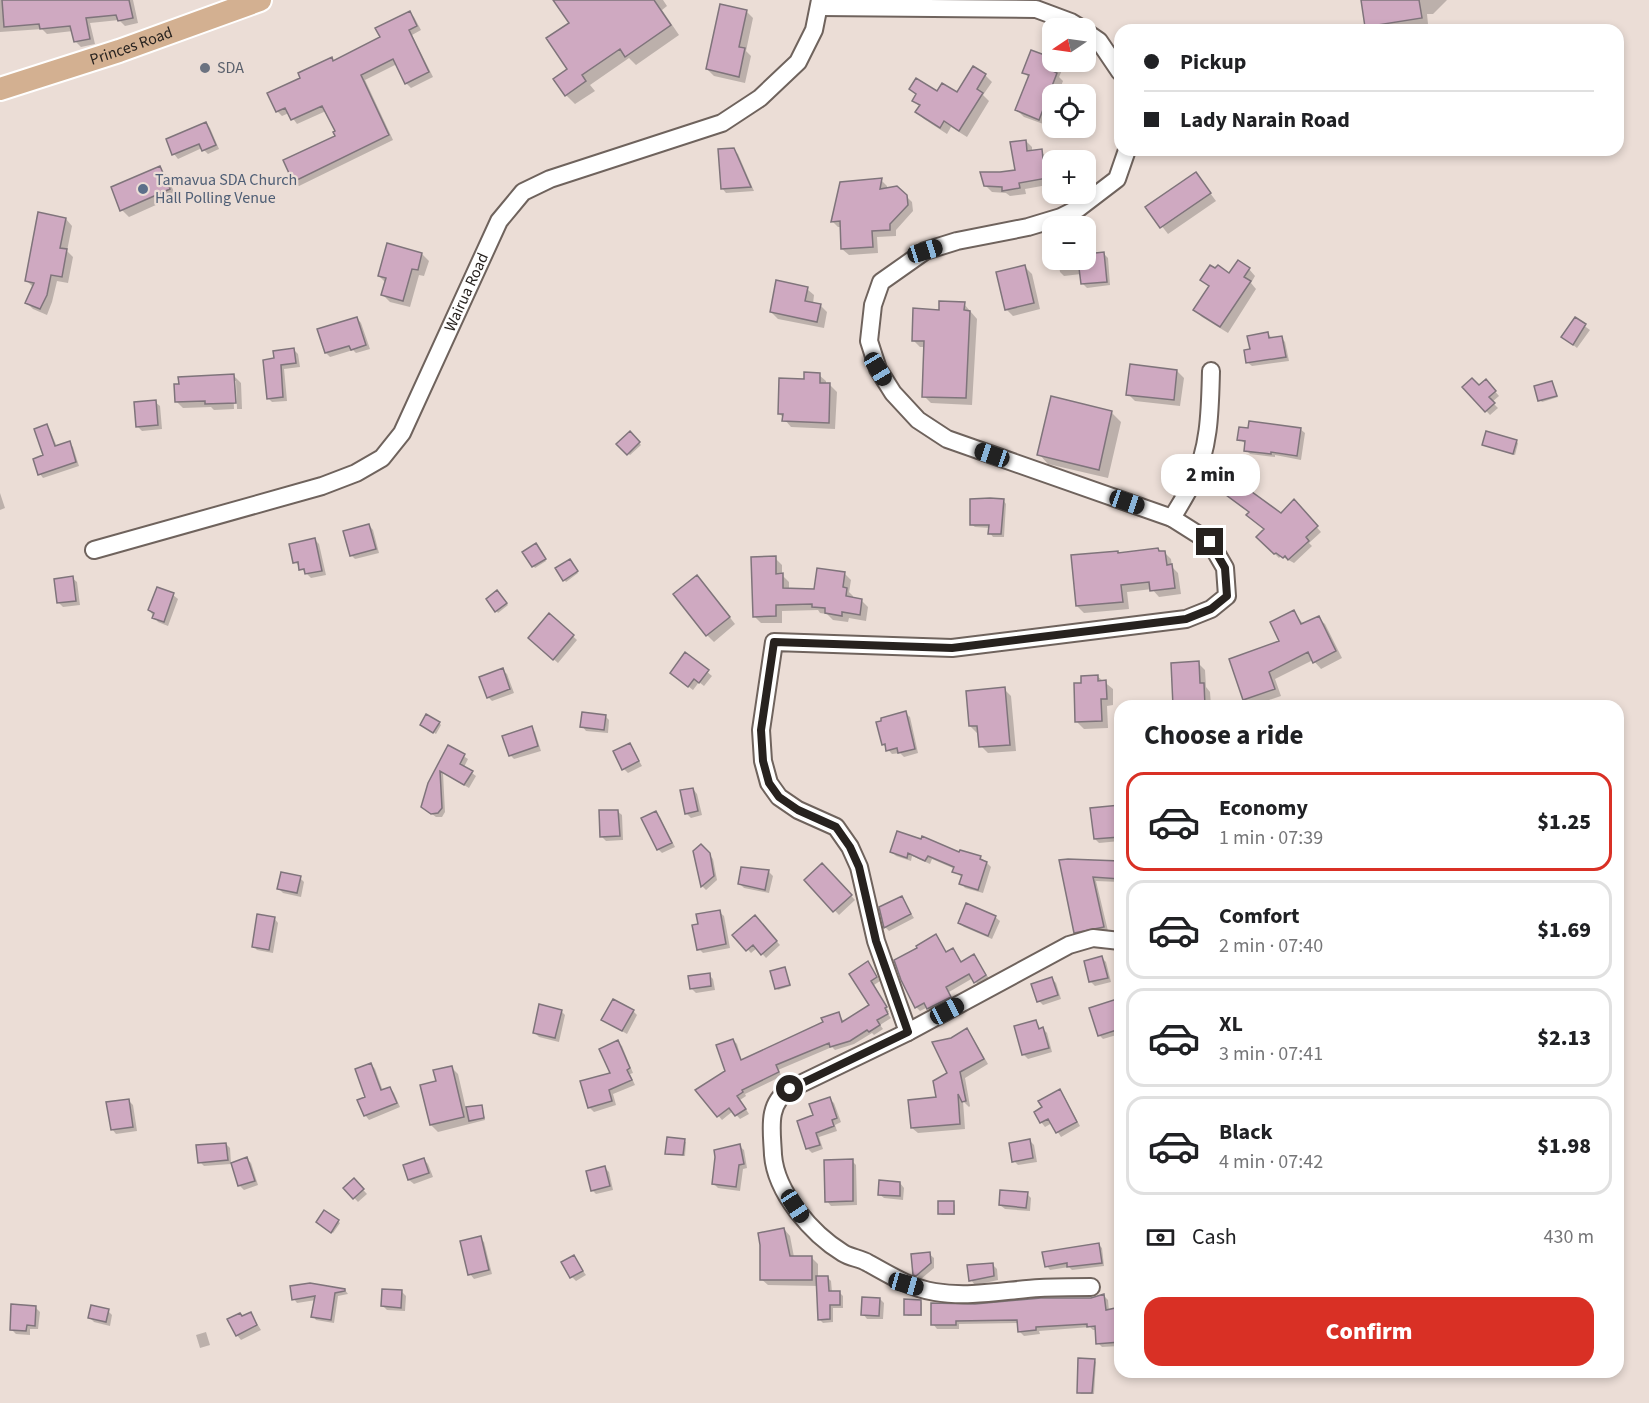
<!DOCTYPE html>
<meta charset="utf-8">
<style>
:root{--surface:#fff;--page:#f2f2f2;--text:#202124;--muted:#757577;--line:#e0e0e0;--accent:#d93025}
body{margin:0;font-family:"Source Sans 3",sans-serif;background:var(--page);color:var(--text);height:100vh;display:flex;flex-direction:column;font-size:22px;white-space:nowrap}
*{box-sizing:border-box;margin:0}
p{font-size:20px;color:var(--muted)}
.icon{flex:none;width:33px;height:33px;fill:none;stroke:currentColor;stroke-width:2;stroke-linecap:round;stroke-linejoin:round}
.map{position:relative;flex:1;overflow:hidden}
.drawer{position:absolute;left:1114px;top:700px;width:510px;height:678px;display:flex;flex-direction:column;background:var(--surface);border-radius:18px;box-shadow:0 3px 9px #0003}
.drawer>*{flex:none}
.banner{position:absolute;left:1114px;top:24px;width:510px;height:132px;border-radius:18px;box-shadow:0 3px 9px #0003;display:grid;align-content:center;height:132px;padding:0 30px;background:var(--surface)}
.needle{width:39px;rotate:257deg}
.tools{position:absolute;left:1042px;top:18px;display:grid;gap:12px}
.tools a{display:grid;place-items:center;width:54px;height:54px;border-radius:12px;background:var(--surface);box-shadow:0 3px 9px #0003;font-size:30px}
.end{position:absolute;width:27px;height:27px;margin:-14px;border:8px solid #27221f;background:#fff;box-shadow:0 0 0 3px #fff}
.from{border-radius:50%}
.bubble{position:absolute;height:42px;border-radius:18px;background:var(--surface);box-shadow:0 3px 9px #0003;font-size:20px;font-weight:800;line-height:42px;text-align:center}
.car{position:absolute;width:18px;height:36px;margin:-18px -9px;border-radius:8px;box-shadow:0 0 4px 2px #0007;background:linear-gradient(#222 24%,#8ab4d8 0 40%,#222 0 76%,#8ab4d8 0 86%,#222 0)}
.banner b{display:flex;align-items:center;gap:21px;height:57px;font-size:22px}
.banner b+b{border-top:2px solid var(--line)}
.banner i{width:15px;height:15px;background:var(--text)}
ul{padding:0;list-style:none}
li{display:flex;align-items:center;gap:18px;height:99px;margin:0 12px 9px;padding:0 18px;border:3px solid var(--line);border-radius:18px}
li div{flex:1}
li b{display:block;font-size:22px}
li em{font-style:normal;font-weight:800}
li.active{border-color:var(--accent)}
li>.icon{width:54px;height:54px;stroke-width:1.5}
h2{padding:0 30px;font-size:27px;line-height:72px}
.pay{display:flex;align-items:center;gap:15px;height:66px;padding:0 30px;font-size:22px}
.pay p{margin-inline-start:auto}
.cta{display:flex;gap:12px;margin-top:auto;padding:12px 30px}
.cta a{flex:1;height:69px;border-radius:18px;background:var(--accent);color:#fff;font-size:24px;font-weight:800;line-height:69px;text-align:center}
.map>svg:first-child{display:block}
.shadow{fill:#0003}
.building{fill:#cfa9c1;stroke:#7f747b;stroke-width:1.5}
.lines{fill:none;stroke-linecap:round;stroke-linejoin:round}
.minor-casing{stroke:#6f635d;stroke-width:20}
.major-casing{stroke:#fff;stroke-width:26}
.minor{stroke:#fff;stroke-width:16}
.major{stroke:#d3b091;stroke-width:22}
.route{stroke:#27221f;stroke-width:8}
.worship-dot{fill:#6b7280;stroke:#ebddd6;stroke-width:2}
.service-dot{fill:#5c6f8a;stroke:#ebddd6;stroke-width:2}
.labels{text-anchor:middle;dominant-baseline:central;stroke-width:4.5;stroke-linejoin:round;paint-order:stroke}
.street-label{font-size:16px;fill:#27221f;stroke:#ebddd6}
.worship-label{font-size:16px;fill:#5b616d;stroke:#ebddd6;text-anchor:start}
.service-label{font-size:16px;fill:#4e5e75;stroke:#ebddd6;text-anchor:start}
</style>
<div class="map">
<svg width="1649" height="1403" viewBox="0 0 1649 1403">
<rect width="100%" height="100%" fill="#ebddd6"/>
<path class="shadow" d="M0,0H133L138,23L125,26L119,20L90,23L95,44L81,47L75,41L73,31L47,34L42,29L0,32Z
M565,0H663L667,6L662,10L679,35L636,65L629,58L590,85L595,91L575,104L566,95L569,69L571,23Z
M1362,0H1447L1433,14H1427L1428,24L1390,30H1370L1366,26Z
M746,11L753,18L746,51L751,56L745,83L714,76L707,69Z
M410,13L414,17L421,30L412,35L433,77L411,88L406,83L397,64L365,80L393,140L299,186L294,181L337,137V132L326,111L297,124L289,113L282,116L277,111L334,62L381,38Z
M1053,60L1063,68L1059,77L1063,81L1058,94H1053V107L1046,125L1024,117L1017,110L1029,78L1024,72Z
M985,75L992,82L983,95L989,101L967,137L951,127L947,134L924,119L917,112L920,107L914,101L917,95L911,89L958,95Z
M206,123L210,128L219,149L208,154L202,148L178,159L174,154L168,140Z
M1026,141L1032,147V152L1041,151L1048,160L1053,162V184L1025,189L1026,194L1010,196L1006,193L992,192L985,185L1000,174L1016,171Z
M734,150L738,154L754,191L726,193L722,188Z
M160,168L166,175L176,196L129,217L122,210Z
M1196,174L1216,201L1168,234L1147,207Z
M881,180L887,186V189L906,196L912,202L913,211L896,230V236L877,237L878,253L849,255L842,249L841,227H838L832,221Z
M66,219L72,226L67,251L73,257L68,283L57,281L52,302L47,315L33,309L27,303L34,288L27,281Z
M1103,253L1108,258L1110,285L1087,288L1083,284L1081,274L1064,276L1060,272L1058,260H1086V255Z
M422,254L429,261L424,276L419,275L410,307L390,302L383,295L386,283L379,276Z
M1025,267L1032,274L1040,309L1013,316L1006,309Z
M1249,269L1255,276L1251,283L1256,289L1228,333L1202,317L1195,310L1210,287L1202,279L1230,275Z
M807,289L814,295L813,304L820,305L827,312L824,328L778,319L771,312Z
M964,304L977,319L972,405L931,403L924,396L925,347H920L913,340L941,312Z
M357,318L361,323L370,349L356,353L353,350L330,357L326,353Z
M1575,319L1590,330L1577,348L1563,337Z
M1268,334L1273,339L1281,337L1285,342L1289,361L1252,366L1247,362Z
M293,349L298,354L300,367L284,369L287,401L272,402L268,398L276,359Z
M1177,371L1184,378L1180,406L1135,401L1128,394Z
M819,375L826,381V384L830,385L837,392L835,429L791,427L779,413L805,381Z
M234,376L241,383L242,409H237L236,381H233L234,409L214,410L211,407L183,408L176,401Z
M1486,381L1499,396L1492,402L1498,408L1490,415L1464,387H1479Z
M1552,382L1558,397L1542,402L1540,400Z
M1052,398L1112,413L1121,422L1108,478L1048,464L1039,454Z
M155,402L160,406L162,429L142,431L138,427Z
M47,426L50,430L57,447L69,443L73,447L79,466L43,478L40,474L45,456Z
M1300,429L1305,433L1301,460L1275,455V457L1250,454L1246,450V444L1239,439Z
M630,433L641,445L630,455L618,444Z
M1516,441L1518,443L1515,455L1484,444Z
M0,493L5,508L0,510Z
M1003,500L1006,504L1004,537H993L990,533V528L975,527L971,524Z
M1294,502L1321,532L1309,543L1312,546L1294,563L1281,556L1279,558L1258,537L1266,530L1250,512L1281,515Z
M369,525L373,530L379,553L355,559L351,555Z
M315,540L319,544L326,575L311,578L295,562Z
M537,547L546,561L535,568L524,552Z
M1158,549L1161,553L1164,552L1171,559L1172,567L1178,573L1181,594L1159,597L1152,589L1127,592L1129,609L1084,613L1077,606L1119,554Z
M775,558L782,565V575L789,582V590H815L844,573L851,580L849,592L853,596V599L861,600L868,607L866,621L849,618L848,622L833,620L827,614L820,613L818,610L782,611V623H761L755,617Z
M571,562L578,573L566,582L557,569Z
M72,578L77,582L80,605L63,607L59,603Z
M704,584L735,624L714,642L707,635Z
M497,592L508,605L498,613L488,599Z
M173,595L178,599L168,626L158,622L149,610Z
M1294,612L1304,625L1318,618L1325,624L1342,658L1321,669L1313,660L1275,679L1281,696L1251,706L1244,699L1282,642Z
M550,615L577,640L558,663L534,642Z
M685,654L712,676L704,686L699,682L693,690L676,677Z
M1198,663L1205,670L1206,687L1210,692L1211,706H1174L1172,664Z
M502,670L507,674L514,693L492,701L488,697Z
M1097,676L1113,689V705L1107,706L1108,728L1084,729L1077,722L1083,685Z
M1004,689L1011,696L1016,751L988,753L981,746L980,732L977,733L970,726Z
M905,713L910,717L918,753L904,757L900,753L892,754L883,744Z
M605,716L609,720L608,733L586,731L582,726Z
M439,723L441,725L436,734L424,726Z
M531,728L535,732L541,751L514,759L510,755Z
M630,745L642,766L628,773L624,769Z
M449,747L468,759L464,767L476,776L469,788L443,773L445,812L442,817H436L423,807Z
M693,789L697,794L702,815L691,818L686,813Z
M1120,806V841L1099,843L1095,839L1092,809Z
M617,811L622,815L623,840L606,841L602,837Z
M656,813L660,817L675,847L662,853L658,849Z
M922,840L960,854L980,857L987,863L991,867L983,893L965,888L961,883L962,877L954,872L955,869L932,859L930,864L912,856L911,861L896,856L892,852Z
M705,850L713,859L717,880L706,890L702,886L695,851Z
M1068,860L1120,863V882L1096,881L1108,931L1080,937L1075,932Z
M822,865L855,900L839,915L806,880Z
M755,868L768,871L773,876L769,893L744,888L740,884Z
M300,878L304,882L301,897L283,893L279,889Z
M901,898L914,918L889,931L885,927Z
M719,912L724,916L730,948L703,953L699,949V925Z
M995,917L1000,921L992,939L964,927L959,923Z
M274,918L278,923L273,953L257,950L253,946Z
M759,921L780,945L766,958L757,948L751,953L734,935Z
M936,936L947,953L952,950L962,963L974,956L990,980L979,986L973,978L949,992L954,1002L932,1012L928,1007L920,1011L916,1007L919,948Z
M1102,958L1106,962L1111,982L1095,986L1090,981Z
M868,963L880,981L874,985L889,1012L887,1013L891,1018L880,1025L883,1029L874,1035L872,1033L854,1044L835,1050L832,1047L778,1070L782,1076L745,1094L746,1096L740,1100L749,1114L740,1119L733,1111L722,1120L697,1090L727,1072L733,1040L737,1044L742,1061L839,1014L844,1022L871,1006Z
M785,968L791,986L778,990L776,988Z
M709,975L713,979L715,990L696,993L691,988Z
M1051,978L1056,983L1061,999L1043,1005L1039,1001Z
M1120,999V1034L1103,1039L1099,1035L1091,1009Z
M561,1011L565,1015L559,1042L539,1037L534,1032Z
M633,1011L637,1015L627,1034L603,1020Z
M1035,1022L1041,1030L1043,1029L1047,1033L1052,1052L1028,1059L1024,1055Z
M967,1030L972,1036L988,1064L965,1078L970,1106L969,1107L963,1101L965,1129L918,1133L912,1128L938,1098L949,1073L952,1039Z
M618,1042L622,1046L633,1073L630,1074L635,1085L613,1094L616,1105L594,1112L589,1107L612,1074Z
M371,1064L375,1069L383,1091L390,1088L394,1093L400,1107L369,1120L365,1115Z
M451,1067L458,1074L466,1109L482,1106L485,1120L438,1132L431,1125L438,1082Z
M1060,1091L1064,1096L1080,1126L1061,1137L1052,1123L1045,1127L1041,1122L1044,1108Z
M829,1099L834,1103L841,1122L835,1125L837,1131L819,1137L823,1149L812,1153L808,1149L799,1122L815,1116Z
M128,1100L133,1105L137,1131L116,1134L112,1129Z
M684,1141L686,1142L685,1156L667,1153Z
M1030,1141L1034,1145L1037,1162L1018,1165L1014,1161Z
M226,1144L230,1148L231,1164L204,1166L200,1162Z
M739,1146L744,1150L747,1168L743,1169L740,1191L718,1188L713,1183Z
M247,1159L251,1163L258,1185L244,1190L239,1185Z
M424,1160L428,1164L433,1177L414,1184L409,1180Z
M852,1161L856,1165L857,1205L831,1206L827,1201Z
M605,1168L609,1172L613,1190L596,1194L592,1190Z
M354,1180L367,1194L358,1202L345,1188Z
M900,1183L904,1188L903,1200L884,1198L879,1194Z
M1027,1194L1031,1198L1030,1211L1005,1209L1000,1205Z
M953,1203L955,1205V1215H942L940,1213Z
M325,1212L340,1223L333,1233L319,1224Z
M784,1229L790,1236L794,1257L812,1258L818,1264V1278L827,1277L831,1281L832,1292H839L843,1296V1308H833V1322L823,1323L819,1319L818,1286L768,1285L761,1279Z
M480,1238L484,1242L492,1274L474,1279L470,1274Z
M1099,1245L1102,1248L1104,1266L1072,1270L1069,1267L1050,1270L1047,1266Z
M929,1254L934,1258V1268L921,1279L915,1274Z
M573,1257L586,1275L576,1281L572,1277Z
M992,1264L997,1269L998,1280L975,1285L971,1280Z
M345,1290L348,1294L338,1296L334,1323L316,1320L313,1316L316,1300L297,1303L294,1299Z
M402,1292L406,1296L405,1311L387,1310L382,1305Z
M1104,1296L1108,1300L1109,1311L1120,1308V1317L1116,1313L1119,1346L1102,1347L1098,1343L1096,1330H1093L1090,1327L1039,1331L1040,1334L1024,1336L1020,1332L1018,1323L959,1324V1329H937L933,1324L975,1306L1091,1299Z
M880,1299L884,1303L883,1319H867L863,1314Z
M921,1301L922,1303V1316H908L906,1314Z
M35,1307L40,1312L38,1329H30V1335L16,1334L11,1329Z
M108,1311L112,1315L110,1326L94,1322L90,1318Z
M251,1314L261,1330L241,1340L237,1335L243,1318Z
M206,1332L210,1345L200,1348L196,1335Z
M1094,1360L1096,1362L1094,1394H1081L1079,1392Z"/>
<path class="building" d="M2,0H129L133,18L118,21L116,15L86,18L90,39L74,42L70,26L40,29L39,24L4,27Z
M553,0H654L671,25L625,57L620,49L582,75L586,81L565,96L553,79L567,69L546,38L569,23Z
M1361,0H1419L1422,18L1365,27Z
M720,4L747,10L739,47L745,48L739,77L706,69Z
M410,11L417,26L409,30L429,72L405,84L393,59L361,75L389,135L293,182L283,160L335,136L333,132L335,131L322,106L291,120L285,108L276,112L267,93L300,78L298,73L332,57L333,61L380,37L375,28Z
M1031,50L1053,58V62H1056L1053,71L1057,73L1039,120L1015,110L1029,75L1022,73Z
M973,66L986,74L977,89L983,93L959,131L944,121L940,128L915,112L920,105L912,101L916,94L909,89L916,78L937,91L942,83L957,92Z
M206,122L216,145L202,151L199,144L172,155L166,139Z
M1026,140L1027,151L1042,149L1043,159L1051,158L1053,177L1019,183L1020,188L1002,191V187L984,186L980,172H1000L1015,170L1010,142Z
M734,148L751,187L721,189L718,149Z
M160,166L170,189L120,211L111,187Z
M1196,172L1211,193L1160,228L1145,207Z
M882,178L880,189L897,186L907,195L908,205L890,224V230L872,231L873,247L841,249L840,221L831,222L840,182Z
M38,212L66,218L60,248L67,249L62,277L51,275L47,295L40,309L25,303L34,283L25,281Z
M387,243L422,253L418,270L412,269L403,301L381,295L386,278L378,276Z
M1104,252L1107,282L1081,284L1078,260H1086V254Z
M1238,260L1250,268L1244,277L1251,281L1220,327L1193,310L1209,286L1200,280L1210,265L1215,268L1218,265L1229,273Z
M1025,265L1034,303L1005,310L996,272Z
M776,280L808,287L805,301L821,304L817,322L770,312Z
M939,301L965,302L964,310L970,311L966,398L922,397L924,341H912L913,308L939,310Z
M357,317L366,345L351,350L349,346L325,353L317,329Z
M1575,317L1586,324L1573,345L1561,337Z
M1268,332L1269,338L1282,336L1286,357L1246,363L1244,350L1250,349L1247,336Z
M294,348L296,363L281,365L283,397L267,399L263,360L274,358L273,351Z
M1130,364L1177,370L1174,400L1126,395Z
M804,372L820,373V383H830L829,423L782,421L783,414H778L779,378L804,379Z
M234,374L236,403L205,404V401L175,402L174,384H179L178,377Z
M1472,378L1479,385L1486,379L1496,391L1489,397L1495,403L1485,412L1462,387Z
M1552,381L1557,396L1538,401L1534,386Z
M1051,396L1112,411L1099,470L1037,455Z
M156,400L158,425L136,427L134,402Z
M1249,421L1301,428L1297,456L1271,452V454L1244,451L1245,441L1237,440L1239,427L1248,428Z
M47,424L55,446L70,441L76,462L38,475L33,459L43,455L34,429Z
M630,431L640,442L627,455L616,444Z
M1486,431L1517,440L1513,454L1482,445Z
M1229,481L1238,488L1241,484L1281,513L1294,499L1318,526L1306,537L1309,541L1288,560L1285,556L1283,558L1276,553L1274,554L1256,537L1264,529L1246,515L1249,512L1222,492Z
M990,498L1004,499L1001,534H988L989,525H970V499Z
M369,524L376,549L350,556L343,531Z
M315,538L322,571L305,574L304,569L299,570L298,562L293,563L289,544Z
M536,543L546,559L532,567L522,552Z
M1158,548L1159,551H1165L1167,565L1172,564L1175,588L1150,591L1149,582L1121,585L1123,602L1076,606L1071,555L1118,551V553Z
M776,556V574L783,573V588L814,589L817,568L845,572L843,587L847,588L846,596L862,599L860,615L842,612V616L825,613V608L812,607V604L776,605V616L753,617L751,557Z
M570,559L578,571L563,581L555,568Z
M697,575L730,617L706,636L673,594Z
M73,576L76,601L57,603L54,579Z
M157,587L174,593L164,622L152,618L154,613L148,610Z
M497,590L507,603L495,612L486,599Z
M1294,610L1301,624L1319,616L1336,651L1313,663L1308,652L1269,672L1275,689L1243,700L1229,659L1279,641L1270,622Z
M549,613L574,635L553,660L528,638Z
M685,652L709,670L699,683L694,679L688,687L670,673Z
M1199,661L1200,683H1204L1205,706H1173L1171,663Z
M503,668L510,689L487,698L479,677Z
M1098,675V681L1106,680L1107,699H1101L1102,721L1075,722L1074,683H1081V676Z
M1005,687L1010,745L979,747L977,726H969L966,691Z
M906,711L915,749L898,753L897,748L886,751L885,744L882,745L876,722L881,721V718Z
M582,712L606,715L604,730L580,727Z
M426,714L440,722L433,733L420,725Z
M532,726L538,746L509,756L502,736Z
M630,743L639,761L622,770L613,751Z
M448,745L465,754L460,764L473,771L464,785L440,771L442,808L438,813L431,814L421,807L428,783Z
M693,788L698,811L685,814L680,790Z
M1120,805V837L1094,839L1090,808Z
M599,810H618L620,836L600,837Z
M656,811L672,843L657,850L641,818Z
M897,831L921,839L922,836L959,852L960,850L981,856L980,859L987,862L978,890L959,884L962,875L952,872L954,867L928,856L925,861L908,853L907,858L890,852Z
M701,844L710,853L714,876L701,887L693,851Z
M1068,859L1120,861V879L1093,877L1104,927L1074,933L1059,860Z
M822,863L852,895L833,912L804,880Z
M741,867L769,870L765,890L738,884Z
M281,872L301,876L297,893L277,889Z
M902,896L911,914L884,928L879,907Z
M966,903L996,916L988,936L958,923Z
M720,910L726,944L697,950L692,925L698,924L696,914Z
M257,914L275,917L269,950L252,947Z
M755,915L777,941L761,955L753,945L746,951L732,935Z
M936,934L946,952L953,948L961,962L974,954L986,975L974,983L969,974L946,987L951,997L927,1009L924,1003L915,1008L901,980L894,960L917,948L916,946Z
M1102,956L1108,978L1089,982L1084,961Z
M868,961L877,977L871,981L887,1007L885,1008L888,1014L877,1020L880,1025L869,1032L867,1030L850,1041L830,1047L829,1043L776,1065L779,1072L742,1090L743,1092L737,1096L746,1109L735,1116L729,1108L717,1117L695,1090L725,1071L716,1045L733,1039L741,1060L823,1022L821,1018L839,1012L842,1022L869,1005L849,974Z
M785,967L790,985L775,989L770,971Z
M710,973L711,986L690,989L688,976Z
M1052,977L1058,995L1037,1002L1031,984Z
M1120,998V1029L1098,1036L1089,1008Z
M613,999L634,1010L622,1031L601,1020Z
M539,1004L562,1010L555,1038L533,1033Z
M1036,1020L1039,1029L1043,1027L1049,1048L1022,1055L1014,1026Z
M967,1028L984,1059L960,1072L966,1101L962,1102L958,1094L960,1124L911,1128L908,1100L936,1097L933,1081L947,1073L932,1042L951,1038Z
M618,1040L630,1068L627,1070L632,1080L609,1090L612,1101L588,1108L580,1081L610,1073L599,1049Z
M371,1063L381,1090L390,1087L397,1103L364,1116L357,1100L365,1097L355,1069Z
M452,1066L464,1117L430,1125L420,1085L436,1081L433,1070Z
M1060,1089L1077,1122L1056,1133L1048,1119L1040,1123L1034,1112L1042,1107L1038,1101Z
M830,1097L837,1118L832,1120L834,1126L816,1133L820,1145L806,1149L797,1121L813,1115L809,1104Z
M129,1099L133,1127L111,1130L106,1102Z
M482,1105L484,1118L469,1121L466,1107Z
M667,1137L685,1139L683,1155L665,1154Z
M1030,1139L1033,1158L1012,1162L1009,1143Z
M226,1143L228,1160L198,1163L196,1145Z
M740,1144L744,1164L739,1165L736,1187L712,1184L715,1157L714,1150Z
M247,1157L255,1181L238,1186L231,1163Z
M424,1158L429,1173L408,1180L403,1165Z
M853,1159V1201L825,1202L824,1160Z
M605,1166L610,1186L591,1191L586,1171Z
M354,1178L364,1189L353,1199L343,1188Z
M879,1180L900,1182V1196L878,1195Z
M1000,1190L1028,1192L1026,1208L999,1205Z
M938,1201H954V1214H938Z
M324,1210L339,1220L331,1233L316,1222Z
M784,1228L790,1256H812V1280H760V1245L758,1233Z
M481,1236L489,1270L468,1275L460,1241Z
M1099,1243L1102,1263L1067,1267V1263L1045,1267L1042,1252Z
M930,1252L931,1263L916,1276L913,1275L911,1254Z
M574,1255L583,1271L570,1278L561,1262Z
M993,1263L994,1276L969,1281L967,1265Z
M816,1276H828L829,1291H840V1305H830V1319L818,1320Z
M310,1283L345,1289V1291L335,1293L331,1320L311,1317L315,1296L292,1300L290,1286Z
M382,1289L402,1290L401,1308L381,1306Z
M1104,1294L1106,1310L1120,1307V1342L1096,1344L1095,1326L1087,1327V1324L1036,1327V1330L1018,1332L1017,1320L956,1321V1325H931V1303L975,1304L1041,1298H1091Z
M862,1297L880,1298L879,1316L861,1315Z
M904,1299L921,1300V1315H904Z
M11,1304L36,1306L35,1326L27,1325L26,1331L10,1330Z
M91,1305L109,1309L106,1322L88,1318Z
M251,1312L257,1325L236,1336L227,1319L240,1313L242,1316Z
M1078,1358L1095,1359L1092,1393H1077Z"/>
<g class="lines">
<defs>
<g id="minor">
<path d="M820,7L1036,9L1071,22L1081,28"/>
<path d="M1086,32L1099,41L1120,72"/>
<path d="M1172,518C1179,506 1187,494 1193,481C1210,448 1210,407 1211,371"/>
<path id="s1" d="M94,550L322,486L356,473L382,458L402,433L499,221L523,192L550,179L722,123L760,98L798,62L814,30L820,0"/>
<path d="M908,1032L876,941L859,867L850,847L836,827L798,810L779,797L769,783L763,761L761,730L774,642L952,648L1186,619L1211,609L1227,596L1225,568L1210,542L1172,518L947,439L918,420L893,393L878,369L869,341L873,305L881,282L925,251L957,241L1028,227L1061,217L1079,208L1117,179L1127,150"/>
<path d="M1091,1287C1074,1287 1057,1287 1040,1288C1006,1290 970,1298 935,1292C910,1288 890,1275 868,1263C860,1258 851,1258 843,1253C812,1234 776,1193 773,1155C772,1130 766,1104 790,1089L908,1032L1069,945L1093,938L1120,941"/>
</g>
<g id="major">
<path id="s2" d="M0,89L119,51L260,0"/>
</g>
</defs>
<use href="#minor" class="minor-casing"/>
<use href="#major" class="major-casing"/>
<use href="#minor" class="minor"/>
<use href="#major" class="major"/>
</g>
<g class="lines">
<path class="route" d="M790,1089L908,1032L876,941L859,867L850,847L836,827L798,810L779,797L769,783L763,761L761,730L774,642L952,648L1186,619L1211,609L1227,596L1225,568L1210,542"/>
</g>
<circle class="worship-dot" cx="205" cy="68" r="6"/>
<circle class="service-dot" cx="143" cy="189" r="6"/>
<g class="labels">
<g class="street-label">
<text stroke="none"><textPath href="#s2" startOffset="138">Princes Road</textPath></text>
<text stroke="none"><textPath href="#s1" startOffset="490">Wairua Road</textPath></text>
</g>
<g class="worship-label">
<text x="217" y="68">SDA</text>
</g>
<g class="service-label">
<text x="155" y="180">Tamavua SDA Church<tspan x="155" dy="18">Hall Polling Venue</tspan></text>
</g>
</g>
</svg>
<div class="tools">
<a><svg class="needle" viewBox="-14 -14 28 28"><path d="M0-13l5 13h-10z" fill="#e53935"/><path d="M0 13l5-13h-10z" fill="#757577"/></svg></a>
<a><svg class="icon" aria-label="locate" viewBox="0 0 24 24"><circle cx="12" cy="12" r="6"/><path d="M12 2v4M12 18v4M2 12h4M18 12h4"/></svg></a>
<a>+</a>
<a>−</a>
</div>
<i class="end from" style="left:790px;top:1089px"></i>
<i class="end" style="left:1210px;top:542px"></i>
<div class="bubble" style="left:1161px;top:454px;width:99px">2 min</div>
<i class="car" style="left:925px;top:251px;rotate:73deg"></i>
<i class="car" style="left:878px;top:369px;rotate:149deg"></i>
<i class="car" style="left:992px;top:455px;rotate:289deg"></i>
<i class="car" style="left:1127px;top:502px;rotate:109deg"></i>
<i class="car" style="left:947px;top:1011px;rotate:62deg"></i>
<i class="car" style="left:795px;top:1206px;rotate:147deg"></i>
<i class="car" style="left:906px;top:1284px;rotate:106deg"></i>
<div class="banner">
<b><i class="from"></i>Pickup</b>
<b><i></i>Lady Narain Road</b>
</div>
<section class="drawer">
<h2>Choose a ride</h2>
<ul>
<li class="active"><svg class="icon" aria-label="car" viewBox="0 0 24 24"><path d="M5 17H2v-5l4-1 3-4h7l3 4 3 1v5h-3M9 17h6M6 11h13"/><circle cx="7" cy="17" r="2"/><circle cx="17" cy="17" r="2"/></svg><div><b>Economy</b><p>1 min · 07:39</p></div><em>$1.25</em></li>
<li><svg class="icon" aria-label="car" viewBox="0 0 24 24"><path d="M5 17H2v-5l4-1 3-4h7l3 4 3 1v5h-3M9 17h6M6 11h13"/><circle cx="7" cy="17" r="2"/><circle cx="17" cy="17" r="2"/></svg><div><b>Comfort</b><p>2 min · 07:40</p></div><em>$1.69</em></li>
<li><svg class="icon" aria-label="car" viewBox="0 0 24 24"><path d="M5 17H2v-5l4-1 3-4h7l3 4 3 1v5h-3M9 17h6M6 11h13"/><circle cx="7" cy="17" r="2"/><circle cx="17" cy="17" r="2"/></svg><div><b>XL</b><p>3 min · 07:41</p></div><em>$2.13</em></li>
<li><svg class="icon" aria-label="car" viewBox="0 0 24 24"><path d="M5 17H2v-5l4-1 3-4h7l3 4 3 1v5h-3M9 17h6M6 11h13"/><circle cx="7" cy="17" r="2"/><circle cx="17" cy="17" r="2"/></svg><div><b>Black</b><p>4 min · 07:42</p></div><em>$1.98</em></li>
</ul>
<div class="pay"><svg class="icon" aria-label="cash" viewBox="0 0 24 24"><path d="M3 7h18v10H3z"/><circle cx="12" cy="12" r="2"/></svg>Cash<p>430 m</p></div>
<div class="cta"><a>Confirm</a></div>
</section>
</div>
